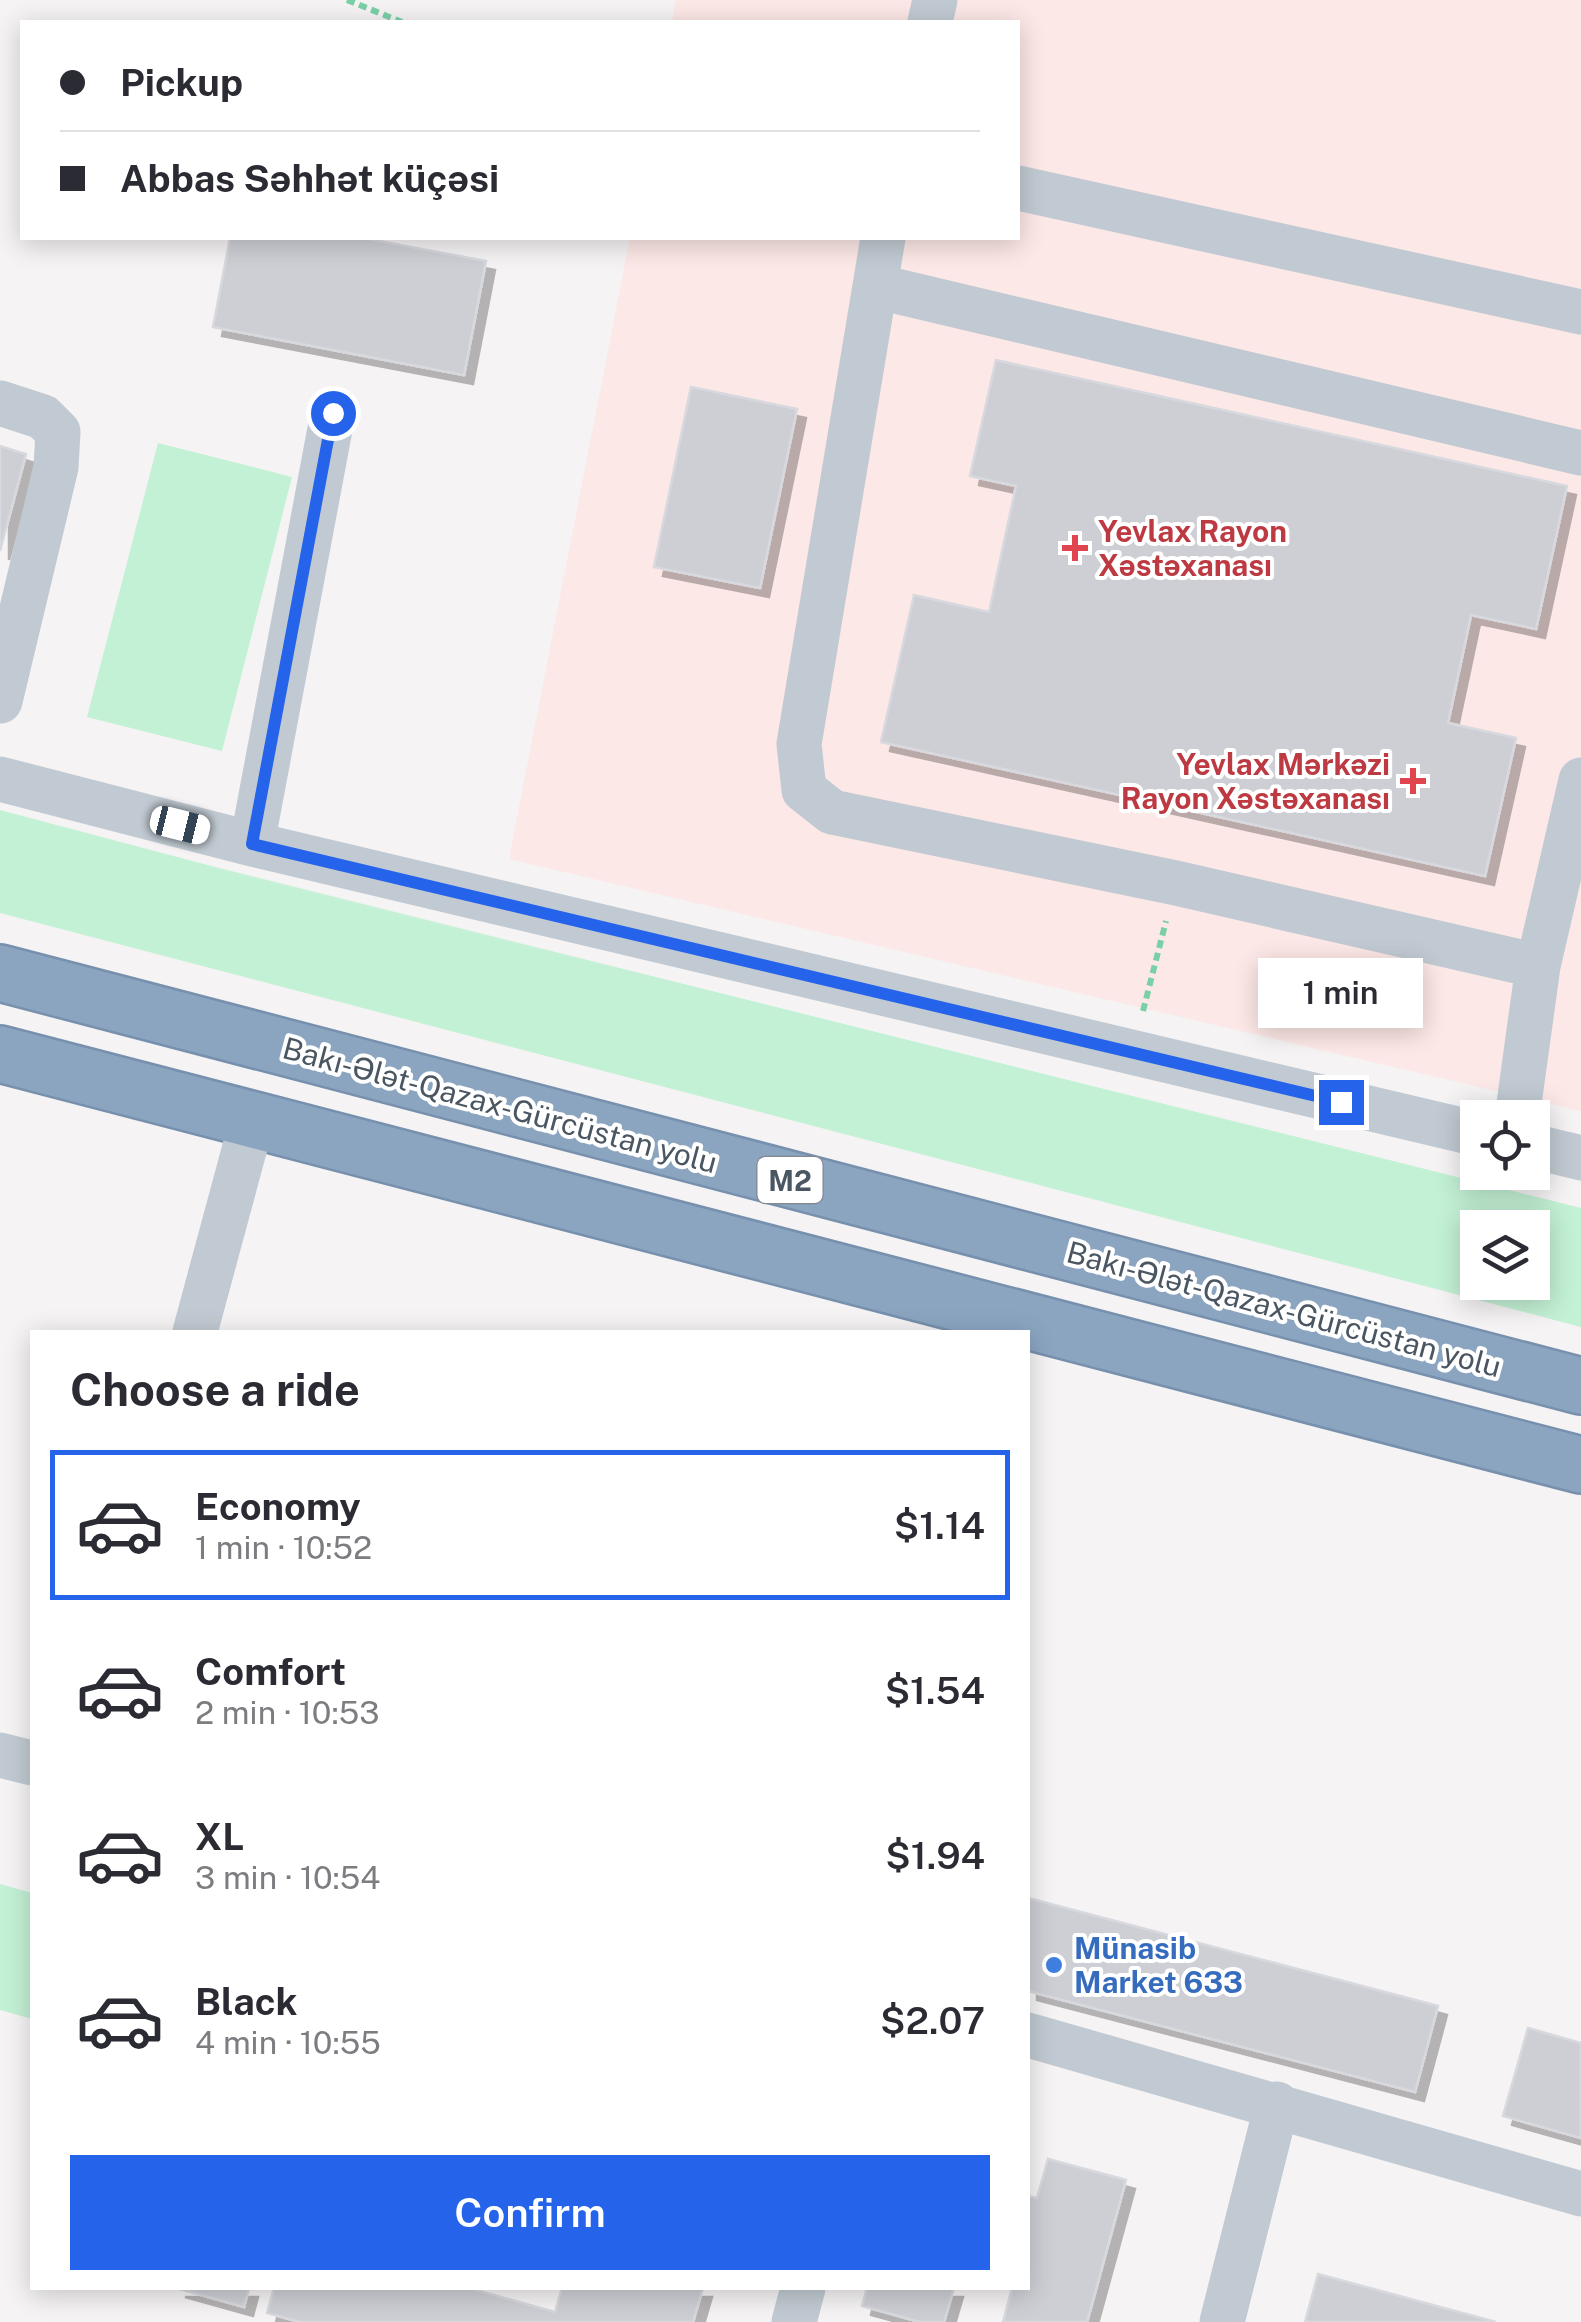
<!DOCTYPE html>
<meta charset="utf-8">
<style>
:root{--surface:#fff;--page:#f2f2f3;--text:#2b2b33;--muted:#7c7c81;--line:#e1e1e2;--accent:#2563eb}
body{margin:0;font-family:"Public Sans",sans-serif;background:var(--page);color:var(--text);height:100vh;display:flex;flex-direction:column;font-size:38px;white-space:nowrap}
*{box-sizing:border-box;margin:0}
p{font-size:32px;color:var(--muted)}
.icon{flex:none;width:55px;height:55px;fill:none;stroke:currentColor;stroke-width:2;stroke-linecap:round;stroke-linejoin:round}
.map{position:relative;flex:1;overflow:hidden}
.sheet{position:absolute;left:30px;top:1330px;width:1000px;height:960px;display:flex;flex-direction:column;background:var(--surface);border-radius:0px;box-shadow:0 5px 25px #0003}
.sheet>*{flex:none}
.hud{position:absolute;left:20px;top:20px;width:1000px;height:220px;border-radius:0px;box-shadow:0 5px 25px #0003;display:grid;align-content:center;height:220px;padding:0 40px;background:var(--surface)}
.controls{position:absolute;left:1460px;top:1100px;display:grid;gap:20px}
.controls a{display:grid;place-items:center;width:90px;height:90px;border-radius:0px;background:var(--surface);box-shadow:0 5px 25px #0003;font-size:50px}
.end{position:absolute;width:45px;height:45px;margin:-22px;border:12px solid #2563eb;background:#fff;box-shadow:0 0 0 5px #fff}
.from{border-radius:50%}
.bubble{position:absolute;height:70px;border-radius:0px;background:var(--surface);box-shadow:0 5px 25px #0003;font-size:32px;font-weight:600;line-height:70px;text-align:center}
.car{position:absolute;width:30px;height:60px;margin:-30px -15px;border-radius:12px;box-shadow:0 0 8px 2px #0007;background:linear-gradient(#fff 24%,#345 0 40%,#fff 0 76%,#345 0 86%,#fff 0)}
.hud b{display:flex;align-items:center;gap:35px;height:95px;font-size:38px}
.hud b+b{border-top:2px solid var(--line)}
.hud i{width:25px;height:25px;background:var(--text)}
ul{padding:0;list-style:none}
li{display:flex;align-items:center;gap:30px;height:150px;margin:0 20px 15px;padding:0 20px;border:5px solid transparent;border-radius:0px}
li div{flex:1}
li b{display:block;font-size:38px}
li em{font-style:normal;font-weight:600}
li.selected{border-color:var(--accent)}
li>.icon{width:90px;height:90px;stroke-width:1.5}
h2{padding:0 40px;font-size:45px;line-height:120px}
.button{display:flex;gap:20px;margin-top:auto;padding:20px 40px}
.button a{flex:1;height:115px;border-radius:0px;background:var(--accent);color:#fff;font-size:40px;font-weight:600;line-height:115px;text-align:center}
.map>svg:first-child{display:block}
.medical{fill:#fce8e6}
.green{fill:#c3f1d5;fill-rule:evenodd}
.building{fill:#cdcfd5;stroke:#d7d9de;stroke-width:2.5;filter:url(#shadow)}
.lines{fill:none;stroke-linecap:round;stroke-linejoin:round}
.highway-casing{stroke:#7690ad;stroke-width:60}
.path{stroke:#7ad0a6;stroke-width:6;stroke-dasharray:8 5;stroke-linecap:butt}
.minor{stroke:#c1cad2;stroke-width:45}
.highway{stroke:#8ba5c1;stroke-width:55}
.route{stroke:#2563eb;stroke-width:12}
.health-dot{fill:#e0444e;stroke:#fff;stroke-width:4}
.shop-dot{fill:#3f7fe0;stroke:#fff;stroke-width:4}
.labels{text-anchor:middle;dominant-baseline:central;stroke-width:8;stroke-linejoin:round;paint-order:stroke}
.shield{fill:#fff;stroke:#808990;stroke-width:2.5}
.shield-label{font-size:28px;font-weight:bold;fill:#4a5661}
.health-label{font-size:30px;font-weight:bold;fill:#be3a42;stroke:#fff;text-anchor:start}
.street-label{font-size:30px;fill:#4a5661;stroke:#fff}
.shop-label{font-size:30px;font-weight:bold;fill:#366cbe;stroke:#fff;text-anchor:start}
</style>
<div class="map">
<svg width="1581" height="2322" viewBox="0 0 1581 2322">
<defs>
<filter id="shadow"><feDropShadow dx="9" dy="9" stdDeviation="0" flood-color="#0004"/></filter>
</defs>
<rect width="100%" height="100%" fill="#f5f3f3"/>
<path class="medical" d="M676,0H1581V1111L509,859L630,238H1018V22H672Z"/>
<path class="green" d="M158,443L292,477L222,751L87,717Z
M0,810L215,867L1581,1208V1327L0,913ZM1478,1228H1532V1282H1478Z
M0,1884L32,1893V2019L0,2010Z"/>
<path class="building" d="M230,238H363L486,261L464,375L213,327Z
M996,360L1567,486L1536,629L1471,615L1448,723L1516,738L1485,876L881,742L914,595L989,612L1016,486L970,476Z
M691,387L797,409L760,588L654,567Z
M0,446L26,454L0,551Z
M1028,1898L1438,2006L1415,2092L1028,1991Z
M1528,2028L1581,2043V2138L1503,2116Z
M1048,2159L1126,2180L1087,2322H1003L1012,2288H1028V2196L1037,2198Z
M1318,2274L1496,2322H1305Z
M176,2288H249L244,2307Z
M274,2288H469L555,2312L562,2288H703L693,2322H300L267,2313Z
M867,2288H954L944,2322H920L862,2306Z"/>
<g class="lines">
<defs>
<path id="highway" d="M0,973L1581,1386
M0,1054L1581,1465"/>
</defs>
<use href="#highway" class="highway-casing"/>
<path class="path" d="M347,0L402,22
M1143,1011L1166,921"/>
<path class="minor" d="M930,22L935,0
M1018,188L1581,312
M883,238L799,744L804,790L832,812L1176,883L1538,966
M875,286L1581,453
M0,403L43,417L58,432L56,467L0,701
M0,779L252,844L1478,1134
M252,844L333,413
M1517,1118L1538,966L1581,780
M1532,1146L1581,1158
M195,1332L252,1121
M0,1755L32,1763
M1028,2035L1581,2194
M794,2322L803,2288
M1222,2322L1277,2104"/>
<use href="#highway" class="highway"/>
</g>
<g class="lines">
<path class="route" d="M333,413L252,844L1341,1102"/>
</g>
<g class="health-dot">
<path d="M1070 533h10v10h10v10h-10v10h-10v-10h-10v-10h10z"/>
<path d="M1408 766h10v10h10v10h-10v10h-10v-10h-10v-10h10z"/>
</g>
<circle class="shop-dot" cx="1054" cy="1965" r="10"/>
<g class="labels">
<rect class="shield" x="757.5" y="1157" width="65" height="46" rx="8"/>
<g class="shield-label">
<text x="790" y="1180">M2</text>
</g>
<g class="health-label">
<text x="1098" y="531">Yevlax Rayon<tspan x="1098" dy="34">Xəstəxanası</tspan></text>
<text x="1390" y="764" text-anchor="end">Yevlax Mərkəzi<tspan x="1390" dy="34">Rayon Xəstəxanası</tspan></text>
</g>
<g class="street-label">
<text transform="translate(500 1105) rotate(15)">Bakı-Ələt-Qazax-Gürcüstan yolu</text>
<text transform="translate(1284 1309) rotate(15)">Bakı-Ələt-Qazax-Gürcüstan yolu</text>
</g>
<g class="shop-label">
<text x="1074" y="1948">Münasib<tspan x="1074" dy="34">Market 633</tspan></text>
</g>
</g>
</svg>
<div class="controls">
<a><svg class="icon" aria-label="locate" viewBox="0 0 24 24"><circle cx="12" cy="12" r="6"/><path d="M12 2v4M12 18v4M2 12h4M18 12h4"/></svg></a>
<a><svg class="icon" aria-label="layers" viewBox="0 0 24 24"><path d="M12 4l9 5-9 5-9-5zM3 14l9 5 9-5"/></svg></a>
</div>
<i class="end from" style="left:333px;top:413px"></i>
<i class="end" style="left:1341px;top:1102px"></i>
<div class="bubble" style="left:1258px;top:958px;width:165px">1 min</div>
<i class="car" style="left:180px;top:825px;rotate:104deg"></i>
<div class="hud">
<b><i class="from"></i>Pickup</b>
<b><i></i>Abbas Səhhət küçəsi</b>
</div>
<section class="sheet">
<h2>Choose a ride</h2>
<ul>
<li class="selected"><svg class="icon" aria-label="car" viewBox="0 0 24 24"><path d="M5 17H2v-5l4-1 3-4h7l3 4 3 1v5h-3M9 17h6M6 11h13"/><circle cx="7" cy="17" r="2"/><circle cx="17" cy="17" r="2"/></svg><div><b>Economy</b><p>1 min · 10:52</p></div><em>$1.14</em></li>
<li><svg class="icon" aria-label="car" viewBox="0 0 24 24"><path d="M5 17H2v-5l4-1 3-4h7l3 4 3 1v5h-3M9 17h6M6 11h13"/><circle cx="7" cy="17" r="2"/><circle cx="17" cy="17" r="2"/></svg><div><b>Comfort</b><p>2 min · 10:53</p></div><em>$1.54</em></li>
<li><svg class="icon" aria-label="car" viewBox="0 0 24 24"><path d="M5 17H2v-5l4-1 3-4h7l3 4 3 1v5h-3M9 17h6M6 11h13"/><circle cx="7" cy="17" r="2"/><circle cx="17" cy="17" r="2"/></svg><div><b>XL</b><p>3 min · 10:54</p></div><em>$1.94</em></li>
<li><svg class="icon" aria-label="car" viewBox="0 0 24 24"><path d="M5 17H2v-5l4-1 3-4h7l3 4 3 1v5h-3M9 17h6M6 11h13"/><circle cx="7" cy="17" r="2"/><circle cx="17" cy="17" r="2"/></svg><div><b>Black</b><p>4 min · 10:55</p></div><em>$2.07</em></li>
</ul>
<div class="button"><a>Confirm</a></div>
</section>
</div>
